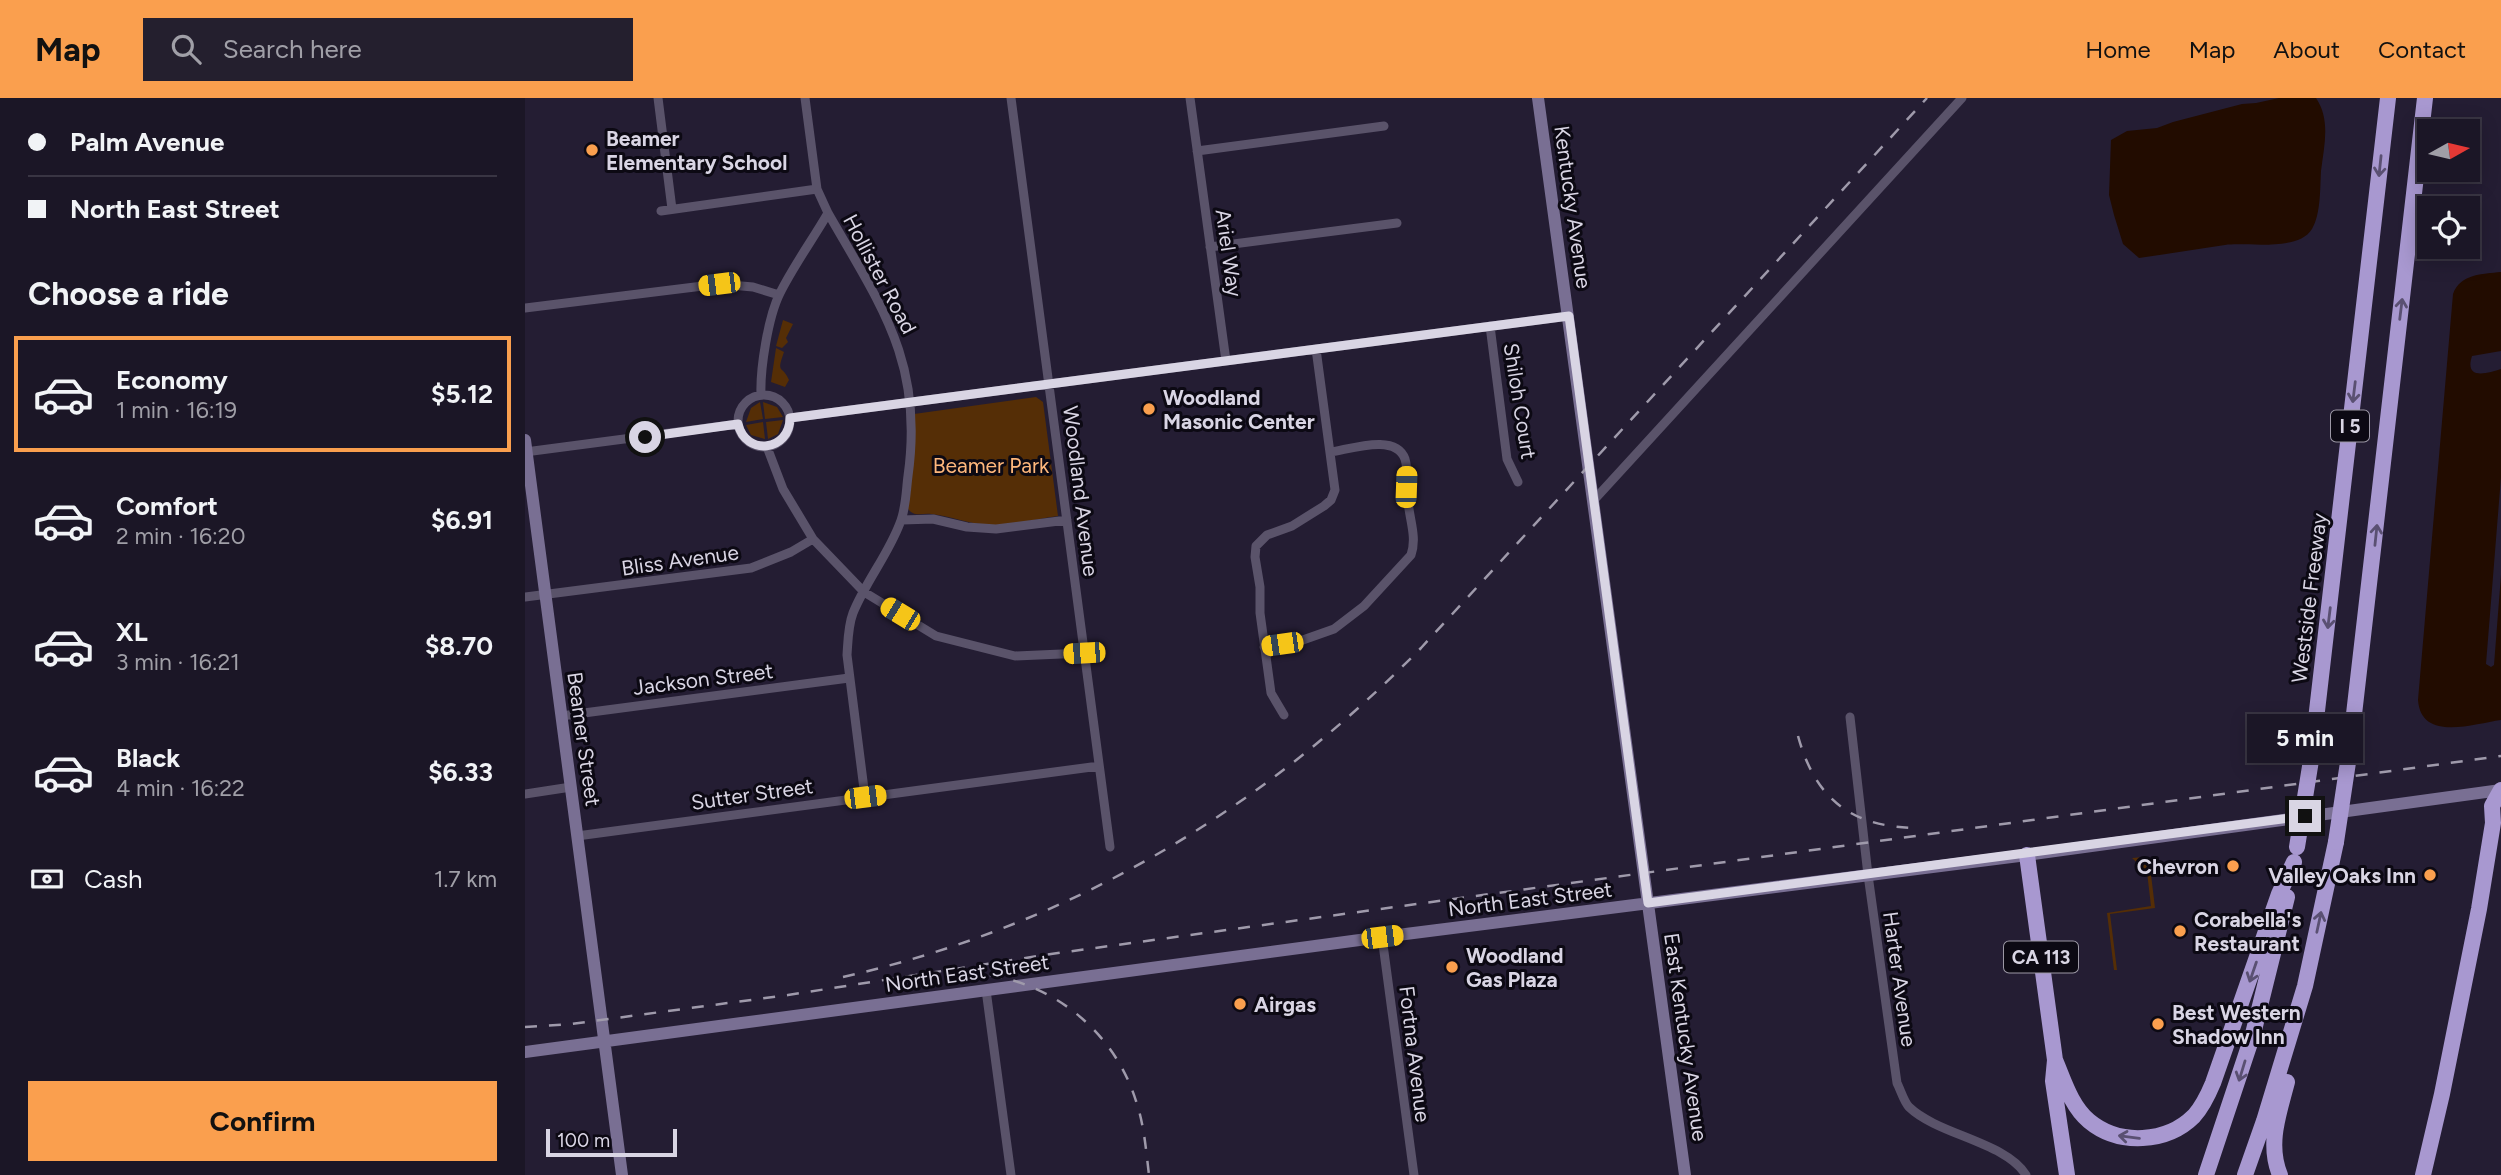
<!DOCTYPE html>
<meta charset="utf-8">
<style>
:root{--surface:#1b1626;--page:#241f2e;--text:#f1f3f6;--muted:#a09fa7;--line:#393543;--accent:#fa9f4e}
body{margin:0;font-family:Figtree,sans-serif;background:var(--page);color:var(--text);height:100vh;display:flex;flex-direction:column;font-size:26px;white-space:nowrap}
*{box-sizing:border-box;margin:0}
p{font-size:23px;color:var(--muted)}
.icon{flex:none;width:38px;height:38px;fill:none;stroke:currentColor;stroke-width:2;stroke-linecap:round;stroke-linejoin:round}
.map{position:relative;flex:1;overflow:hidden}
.side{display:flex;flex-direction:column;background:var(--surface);width:525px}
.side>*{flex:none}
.guide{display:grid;align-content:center;height:154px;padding:0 28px;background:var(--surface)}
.needle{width:46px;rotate:82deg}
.fabs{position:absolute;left:1892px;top:21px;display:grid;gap:14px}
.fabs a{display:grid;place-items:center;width:63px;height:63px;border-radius:0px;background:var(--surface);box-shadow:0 4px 18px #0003,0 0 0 2px var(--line);font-size:35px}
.scale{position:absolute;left:21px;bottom:18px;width:131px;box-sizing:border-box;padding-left:7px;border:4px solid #d9d5e4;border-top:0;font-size:19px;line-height:24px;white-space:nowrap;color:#d9d5e4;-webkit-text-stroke:5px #0c0913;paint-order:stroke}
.end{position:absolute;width:32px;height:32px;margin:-16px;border:9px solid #d9d5e4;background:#111;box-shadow:0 0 0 4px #111}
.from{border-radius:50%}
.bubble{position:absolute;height:49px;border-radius:0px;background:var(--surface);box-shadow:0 4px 18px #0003,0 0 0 2px var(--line);font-size:23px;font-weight:700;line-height:49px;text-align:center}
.car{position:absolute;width:21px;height:42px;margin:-21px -10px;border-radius:9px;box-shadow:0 0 5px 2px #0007;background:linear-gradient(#f5c518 24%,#345 0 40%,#f5c518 0 76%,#345 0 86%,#f5c518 0)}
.guide b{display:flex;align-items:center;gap:24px;height:66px;font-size:26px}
.guide b+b{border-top:2px solid var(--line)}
.guide i{width:18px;height:18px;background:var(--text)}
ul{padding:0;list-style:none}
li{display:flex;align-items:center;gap:21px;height:116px;margin:0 14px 10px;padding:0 14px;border:4px solid transparent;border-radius:0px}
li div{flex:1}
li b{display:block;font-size:26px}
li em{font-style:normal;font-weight:700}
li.current{border-color:var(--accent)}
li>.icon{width:63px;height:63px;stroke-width:1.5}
h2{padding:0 28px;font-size:32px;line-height:84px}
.pay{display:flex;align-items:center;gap:18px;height:77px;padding:0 28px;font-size:26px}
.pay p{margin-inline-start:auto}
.cta{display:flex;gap:14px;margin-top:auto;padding:14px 28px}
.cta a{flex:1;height:80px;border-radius:0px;background:var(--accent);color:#111;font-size:28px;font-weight:700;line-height:80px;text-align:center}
header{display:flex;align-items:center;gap:42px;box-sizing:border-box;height:98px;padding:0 35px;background:var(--accent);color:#111}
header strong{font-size:33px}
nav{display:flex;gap:38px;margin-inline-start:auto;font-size:24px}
.search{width:490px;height:63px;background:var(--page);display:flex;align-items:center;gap:18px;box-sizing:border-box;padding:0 24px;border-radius:0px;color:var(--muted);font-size:26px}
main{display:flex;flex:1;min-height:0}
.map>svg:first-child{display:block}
.green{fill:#552e06}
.water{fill:#220c00}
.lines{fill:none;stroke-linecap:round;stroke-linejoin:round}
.street{stroke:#5a536a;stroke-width:9}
.secondary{stroke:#796f93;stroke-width:12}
.highway{stroke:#a898d0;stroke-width:16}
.rail{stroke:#9f9aab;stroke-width:2.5;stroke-dasharray:12 12;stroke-linecap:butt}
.highway-bridge{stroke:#a898d0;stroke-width:16}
.oneway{stroke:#5a5072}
.route{stroke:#d9d5e4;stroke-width:9}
.poi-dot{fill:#fa9f4e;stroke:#0c0913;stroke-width:2.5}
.labels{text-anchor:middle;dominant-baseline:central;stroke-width:6;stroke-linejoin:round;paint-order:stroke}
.shield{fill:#0c0913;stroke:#9c98a5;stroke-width:2}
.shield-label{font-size:19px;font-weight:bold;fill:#d9d5e4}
.poi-label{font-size:21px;font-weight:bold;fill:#d9d5e4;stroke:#0c0913;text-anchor:start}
.street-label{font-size:21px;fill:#d9d5e4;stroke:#0c0913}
.park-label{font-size:21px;fill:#feb77c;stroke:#0c0913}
</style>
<header>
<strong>Map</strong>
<div class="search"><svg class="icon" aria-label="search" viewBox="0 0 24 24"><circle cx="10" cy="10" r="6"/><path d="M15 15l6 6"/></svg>Search here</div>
<nav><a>Home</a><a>Map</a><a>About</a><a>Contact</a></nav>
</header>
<main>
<section class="side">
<div class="guide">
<b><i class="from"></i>Palm Avenue</b>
<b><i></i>North East Street</b>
</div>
<h2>Choose a ride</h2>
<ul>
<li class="current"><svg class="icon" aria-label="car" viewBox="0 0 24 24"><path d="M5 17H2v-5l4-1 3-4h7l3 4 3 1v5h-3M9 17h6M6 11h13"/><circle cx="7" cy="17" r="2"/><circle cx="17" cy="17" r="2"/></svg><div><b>Economy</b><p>1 min · 16:19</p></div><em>$5.12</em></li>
<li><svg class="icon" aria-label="car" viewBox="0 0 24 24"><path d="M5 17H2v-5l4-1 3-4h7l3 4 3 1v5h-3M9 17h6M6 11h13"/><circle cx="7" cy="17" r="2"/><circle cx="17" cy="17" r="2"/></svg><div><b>Comfort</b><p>2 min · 16:20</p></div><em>$6.91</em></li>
<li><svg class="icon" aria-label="car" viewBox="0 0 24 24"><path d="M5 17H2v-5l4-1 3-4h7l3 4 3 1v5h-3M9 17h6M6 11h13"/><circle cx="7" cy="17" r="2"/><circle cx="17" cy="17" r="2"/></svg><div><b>XL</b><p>3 min · 16:21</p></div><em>$8.70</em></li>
<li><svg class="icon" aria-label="car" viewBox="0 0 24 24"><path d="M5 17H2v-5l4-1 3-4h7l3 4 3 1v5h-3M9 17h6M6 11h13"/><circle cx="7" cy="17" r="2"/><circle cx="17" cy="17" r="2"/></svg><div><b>Black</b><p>4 min · 16:22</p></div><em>$6.33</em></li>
</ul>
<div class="pay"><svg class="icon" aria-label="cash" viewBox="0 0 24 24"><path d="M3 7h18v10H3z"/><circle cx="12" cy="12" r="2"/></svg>Cash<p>1.7 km</p></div>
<div class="cta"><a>Confirm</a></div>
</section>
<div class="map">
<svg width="1976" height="1077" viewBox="0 0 1976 1077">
<rect width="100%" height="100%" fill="#241d33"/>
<path class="green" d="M258,222L268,226L261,240L263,244L257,250L251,248Z
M251,250L259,254C251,277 257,266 264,282L260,289L246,284Z
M511,299L518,304L533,418C511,421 488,427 466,427C446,427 426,418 406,416C396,415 388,420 382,409L389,316Z
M235,304L238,321L221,324L226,310Z
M238,304L252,309L258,319L240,321Z
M258,322L253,336L243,341L241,324Z
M238,324L240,341L226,337L221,327Z
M1619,759L1625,768L1630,810L1585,816L1592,872H1589L1582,815L1626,808L1622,774L1607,760Z"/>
<path class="water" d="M1754,0H1791C1806,22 1799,48 1796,73C1795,90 1796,116 1787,131C1773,154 1722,144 1700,147C1671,151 1643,156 1614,160L1598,146L1589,117L1584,97L1586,42L1602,33L1632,30L1648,24L1717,6L1731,5Z
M1976,174V253L1947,258C1939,283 1963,275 1976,271V379L1961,566L1966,569L1969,567L1976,477V622C1948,626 1896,644 1893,602L1928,196C1935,176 1957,176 1976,174Z"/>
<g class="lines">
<path class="street" d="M133,0L147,111
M486,0L585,749
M665,0L701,263
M672,53L859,28
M136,113L292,91
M303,115C356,208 399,264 383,378C381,393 381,411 375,425C363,457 341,483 328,515C323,528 323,543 322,557L340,699
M685,149L872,125
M0,210L194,186L228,189L254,197
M965,228L982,361L993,384
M236,297C235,271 243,219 255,195C269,167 288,141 303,115L292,91L280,0
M213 323a26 26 0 1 1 52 0a26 26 0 1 1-52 0Z
M265,320L1044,218
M242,349L258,391L288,441L339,494L411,538L490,558L559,555
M0,354L213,326
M1069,402L1437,0
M377,422L408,421L442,429L471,431L542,422
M0,499L226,470L266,454L288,441
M739,549L775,543L809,531L839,508L886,457C892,440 885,423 883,404C881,391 884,374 880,361C871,335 826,351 806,354
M759,617L746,595L735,515V489L730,459L731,448L742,437L767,428L799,408L806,402L810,392L791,251
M36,618L324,580
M1325,619L1343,777L1372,985C1376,993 1379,1004 1384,1009C1413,1037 1481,1044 1501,1077
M0,696L46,689
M52,738L574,668
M857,839L889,1077
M461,892L486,1077"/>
<path class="secondary" d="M1013,0L1160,1077
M0,342L97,1077
M0,954L857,839L1502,757L1976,692"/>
<path class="highway" d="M1825,651L1900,0
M1787,656L1863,0
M1502,757L1530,962L1528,983L1542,1077
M1530,962C1539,983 1546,1008 1564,1023C1594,1048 1642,1045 1669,1018C1678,1008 1683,997 1688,985L1754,796L1769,764
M1681,1077L1728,936L1762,799
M1720,1077L1739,1023L1780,888L1811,744
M1755,1077C1742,1046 1754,1015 1762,984
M1898,1077L1917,996L1954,811L1968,725L1967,708L1976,692"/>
<path class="rail" d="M1273,638C1291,703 1328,730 1395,730
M441,875C519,877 588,929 611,1003C619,1026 621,1052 624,1077
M318,879C543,828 735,714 896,550L1402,0
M0,929L46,926L263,897L526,856L1976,658"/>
<path class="highway-bridge" d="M1811,744L1825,651
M1772,749L1787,656"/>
</g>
<defs><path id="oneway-shaft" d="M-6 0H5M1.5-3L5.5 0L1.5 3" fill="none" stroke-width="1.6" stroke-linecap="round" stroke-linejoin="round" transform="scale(1.75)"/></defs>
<g class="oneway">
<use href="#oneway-shaft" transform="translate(1855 68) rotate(96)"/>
<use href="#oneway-shaft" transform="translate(1876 211) rotate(-83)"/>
<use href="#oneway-shaft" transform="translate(1829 294) rotate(97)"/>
<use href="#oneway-shaft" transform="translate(1851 437) rotate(-84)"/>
<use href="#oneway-shaft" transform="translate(1804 520) rotate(97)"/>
<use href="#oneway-shaft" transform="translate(1794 824) rotate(-78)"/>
<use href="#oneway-shaft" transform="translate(1728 874) rotate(109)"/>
<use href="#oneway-shaft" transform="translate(1717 973) rotate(107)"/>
<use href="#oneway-shaft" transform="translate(1604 1039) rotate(-173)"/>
</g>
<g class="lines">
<path class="route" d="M120,339L213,326C221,359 265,353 265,320L1044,218L1123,805L1780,718"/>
</g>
<g class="poi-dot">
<circle cx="67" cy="52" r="7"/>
<circle cx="624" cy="311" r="7"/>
<circle cx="1708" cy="768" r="7"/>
<circle cx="1905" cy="777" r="7"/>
<circle cx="1655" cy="833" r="7"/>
<circle cx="927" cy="869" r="7"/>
<circle cx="715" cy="906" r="7"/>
<circle cx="1633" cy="926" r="7"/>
</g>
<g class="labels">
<g class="shield">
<rect x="1806" y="312.5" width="38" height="31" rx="5"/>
<rect x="1479" y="843.5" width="74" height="31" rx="5"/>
</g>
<g class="shield-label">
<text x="1825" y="328">I 5</text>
<text x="1516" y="859">CA 113</text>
</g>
<g class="poi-label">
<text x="81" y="40">Beamer<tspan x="81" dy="24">Elementary School</tspan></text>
<text x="638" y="299">Woodland<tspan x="638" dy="24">Masonic Center</tspan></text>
<text x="1694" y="768" text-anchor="end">Chevron</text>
<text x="1891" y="777" text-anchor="end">Valley Oaks Inn</text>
<text x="1669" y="821">Corabella's<tspan x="1669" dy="24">Restaurant</tspan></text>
<text x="941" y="857">Woodland<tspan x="941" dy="24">Gas Plaza</tspan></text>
<text x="729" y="906">Airgas</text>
<text x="1647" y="914">Best Western<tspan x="1647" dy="24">Shadow Inn</tspan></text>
</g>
<g class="street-label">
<text transform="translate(1048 109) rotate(82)">Kentucky Avenue</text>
<text transform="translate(704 155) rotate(82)">Ariel Way</text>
<text transform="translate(355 176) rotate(62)">Hollister Road</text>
<text transform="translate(995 303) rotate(81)">Shiloh Court</text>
<text transform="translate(556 393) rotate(83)">Woodland Avenue</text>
<text transform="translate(155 462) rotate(-8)">Bliss Avenue</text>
<text transform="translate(1784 500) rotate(-83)">Westside Freeway</text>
<text transform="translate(178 581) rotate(-7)">Jackson Street</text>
<text transform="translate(59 641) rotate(82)">Beamer Street</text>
<text transform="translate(227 696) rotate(-8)">Sutter Street</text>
<text transform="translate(1005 801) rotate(-7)">North East Street</text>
<text transform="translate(442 875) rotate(-8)">North East Street</text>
<text transform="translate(1375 881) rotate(82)">Harter Avenue</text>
<text transform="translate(1161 939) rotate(82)">East Kentucky Avenue</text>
<text transform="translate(890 956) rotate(83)">Fortna Avenue</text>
</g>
<g class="park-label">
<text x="466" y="367">Beamer Park</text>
</g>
</g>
</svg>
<div class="fabs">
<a><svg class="needle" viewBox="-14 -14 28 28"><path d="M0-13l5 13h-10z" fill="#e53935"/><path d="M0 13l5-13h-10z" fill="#a09fa7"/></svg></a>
<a><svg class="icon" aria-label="locate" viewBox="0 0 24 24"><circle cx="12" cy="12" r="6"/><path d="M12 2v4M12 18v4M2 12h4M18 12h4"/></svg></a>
</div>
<div class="scale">100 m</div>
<i class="end from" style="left:120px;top:339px"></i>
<i class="end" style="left:1780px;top:718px"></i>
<div class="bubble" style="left:1722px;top:616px;width:116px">5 min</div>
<i class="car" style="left:194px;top:186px;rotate:263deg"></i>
<i class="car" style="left:881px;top:389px;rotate:2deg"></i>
<i class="car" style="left:375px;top:516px;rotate:301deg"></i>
<i class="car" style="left:757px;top:546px;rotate:262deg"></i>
<i class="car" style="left:559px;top:555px;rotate:267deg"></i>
<i class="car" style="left:340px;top:699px;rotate:83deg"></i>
<i class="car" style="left:857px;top:839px;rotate:83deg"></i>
</div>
</main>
